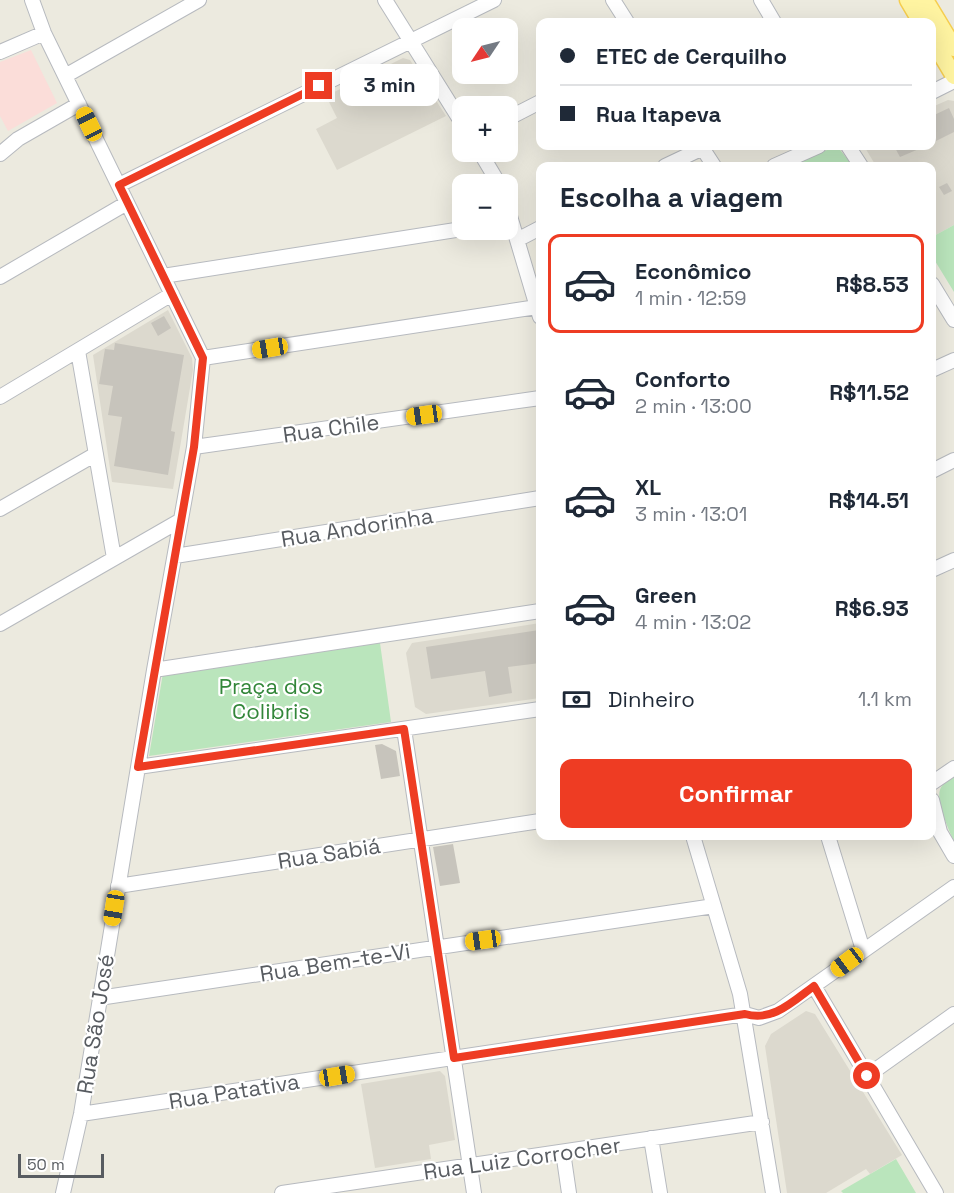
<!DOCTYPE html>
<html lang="pt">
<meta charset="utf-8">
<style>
:root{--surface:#fff;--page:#f6f6f7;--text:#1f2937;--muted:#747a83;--line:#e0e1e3;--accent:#ee3c23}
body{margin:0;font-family:"Space Grotesk",sans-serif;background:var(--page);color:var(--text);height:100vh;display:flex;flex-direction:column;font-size:22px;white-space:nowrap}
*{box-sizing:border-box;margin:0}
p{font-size:20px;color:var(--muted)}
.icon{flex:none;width:33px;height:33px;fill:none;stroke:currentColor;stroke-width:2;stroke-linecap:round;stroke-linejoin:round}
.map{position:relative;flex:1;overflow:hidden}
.sheet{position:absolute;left:536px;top:162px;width:400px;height:678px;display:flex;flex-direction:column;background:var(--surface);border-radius:12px;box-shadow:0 6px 24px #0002}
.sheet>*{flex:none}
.hud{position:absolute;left:536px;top:18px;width:400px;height:132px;border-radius:12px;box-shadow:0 6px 24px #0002;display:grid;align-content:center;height:132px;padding:0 24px;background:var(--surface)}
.needle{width:39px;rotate:235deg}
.tools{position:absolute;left:452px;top:18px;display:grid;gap:12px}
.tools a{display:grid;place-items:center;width:66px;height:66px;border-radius:12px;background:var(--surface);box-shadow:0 6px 24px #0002;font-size:30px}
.scale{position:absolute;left:18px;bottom:15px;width:86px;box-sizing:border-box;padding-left:6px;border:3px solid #585c61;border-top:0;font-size:16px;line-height:21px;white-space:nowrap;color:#585c61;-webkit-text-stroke:4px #fff;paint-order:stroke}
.end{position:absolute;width:27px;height:27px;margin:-14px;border:8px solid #ee3c23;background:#fff;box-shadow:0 0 0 3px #fff}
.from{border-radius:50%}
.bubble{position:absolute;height:42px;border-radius:12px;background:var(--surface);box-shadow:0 6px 24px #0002;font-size:20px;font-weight:700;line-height:42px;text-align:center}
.car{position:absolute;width:18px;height:36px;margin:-18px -9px;border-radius:8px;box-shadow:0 0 4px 2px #0007;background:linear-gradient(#f5c518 24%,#345 0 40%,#f5c518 0 76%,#345 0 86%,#f5c518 0)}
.hud b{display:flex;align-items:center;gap:21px;height:57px;font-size:22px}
.hud b+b{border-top:2px solid var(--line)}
.hud i{width:15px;height:15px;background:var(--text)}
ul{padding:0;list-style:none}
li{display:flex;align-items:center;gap:18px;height:99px;margin:0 12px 9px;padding:0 12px;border:3px solid transparent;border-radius:12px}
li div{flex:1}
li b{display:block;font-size:22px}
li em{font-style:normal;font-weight:700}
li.current{border-color:var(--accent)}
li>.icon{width:54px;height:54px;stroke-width:1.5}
h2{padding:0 24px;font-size:27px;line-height:72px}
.pay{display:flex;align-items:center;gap:15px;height:66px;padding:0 24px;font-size:22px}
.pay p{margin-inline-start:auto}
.cta{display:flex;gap:12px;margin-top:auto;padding:12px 24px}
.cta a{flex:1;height:69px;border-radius:12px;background:var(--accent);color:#fff;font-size:24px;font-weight:700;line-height:69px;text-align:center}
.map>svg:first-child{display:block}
.education{fill:#dcd9ce}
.medical{fill:#fbddd9}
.park{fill:#bae5bc}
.building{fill:#c7c4bc}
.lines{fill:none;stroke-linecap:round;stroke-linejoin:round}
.minor-casing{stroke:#b7babf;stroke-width:16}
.major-casing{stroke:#f6ce4f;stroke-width:19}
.minor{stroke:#fff;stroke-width:14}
.major{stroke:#fff4a1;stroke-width:16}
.route{stroke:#ee3c23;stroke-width:8}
.labels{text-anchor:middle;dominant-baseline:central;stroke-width:4.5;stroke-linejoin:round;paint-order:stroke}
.street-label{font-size:22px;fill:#585c61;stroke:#fff}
.park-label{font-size:22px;fill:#328639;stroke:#fff}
</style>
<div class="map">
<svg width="954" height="1193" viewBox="0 0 954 1193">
<rect width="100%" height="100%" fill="#eceadf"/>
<path class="education" d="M403,58L410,60L446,116L337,170L316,129L337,118L326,96Z
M948,100L954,101V225L932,237V166H876L864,146H932V107Z
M168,310L192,358L193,370L173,489L112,482L93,355Z
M540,623V698L426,714L415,707L406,653L412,643Z
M806,1011L815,1014L902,1155L870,1174L866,1169L826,1193H787L765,1046L771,1034Z
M440,1071L445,1076L455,1140L429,1145L431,1159L375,1168L361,1084Z"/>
<path class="medical" d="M31,50L57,103L8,131L0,116V62Z"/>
<path class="park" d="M837,146L853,166H787Z
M954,225V292L932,256V237Z
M380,643L391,722L149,756L163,673Z
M954,777V841C949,831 936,801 940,790C942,783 949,780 954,777Z
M896,1159L916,1193H843L841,1191Z"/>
<path class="building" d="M949,108L954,119V132L932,143V116Z
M894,146H926L900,157Z
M947,183L952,191L944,195L939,187Z
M164,316L171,328L158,336L151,323Z
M115,343L184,355L171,431L175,432L168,475L114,466L122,417L108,415L113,386L99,384L105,349L114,350Z
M539,630L540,663L508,667L512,693L489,697L485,671L431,679L426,647Z
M382,744L396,751L400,776L381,779L375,745Z
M453,844L460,883L440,886L433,847Z"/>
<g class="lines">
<defs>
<path id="minor" d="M32,0L44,33L203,358L194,447L154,670L81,1114L63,1193
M385,0L462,123
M613,0L627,22
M761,0L774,22
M0,52L44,33
M65,76L199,0
M932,92L954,81
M507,119L540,102
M701,146L714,166
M848,146L861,166
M480,152L499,184
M0,154L18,139L79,104
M665,166L703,148
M774,166L819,146
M119,185L494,0
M507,206L540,317
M517,240L540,228
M163,276L462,229
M0,277L127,203
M932,284L954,320
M78,351L114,558
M203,358L537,307
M932,370L954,360
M0,397L172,294
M194,447L540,398
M932,471L954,460
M0,509L96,454
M175,556L540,498
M932,570L954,560
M0,624L181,520
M154,670L540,611
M404,729L474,1193
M138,767L540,709
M932,783L954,768
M932,800L940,832L954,856
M693,836L740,994L773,1193
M828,836L863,950
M118,886L540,821
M814,986L936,1193
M99,998L714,906
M867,1076L954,1014
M81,1114L745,1014L759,1018L778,1011L954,887
M651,1138L660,1193
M563,1152L569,1193
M282,1193L762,1122"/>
<path id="major" d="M908,0L921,22
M925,0L954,48
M932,39L954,76"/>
</defs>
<use href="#minor" class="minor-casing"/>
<use href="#major" class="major-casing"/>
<use href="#minor" class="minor"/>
<use href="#major" class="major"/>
</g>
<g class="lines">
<path class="route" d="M319,86L119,185L203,358L194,447L138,767L404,729L454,1058L745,1014C773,1022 792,1002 814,986L867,1076"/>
</g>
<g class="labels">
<g class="street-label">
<text transform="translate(331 428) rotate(-8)">Rua Chile</text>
<text transform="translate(357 527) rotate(-9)">Rua Andorinha</text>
<text transform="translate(329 853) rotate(-9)">Rua Sabiá</text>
<text transform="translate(335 962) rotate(-9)">Rua Bem-te-Vi</text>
<text transform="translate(95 1024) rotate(-81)">Rua São José</text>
<text transform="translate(234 1091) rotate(-9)">Rua Patativa</text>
<text transform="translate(522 1158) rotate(-8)">Rua Luiz Corrocher</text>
</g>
<g class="park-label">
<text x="271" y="686">Praça dos<tspan x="271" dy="25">Colibris</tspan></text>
</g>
</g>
</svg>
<div class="tools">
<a><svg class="needle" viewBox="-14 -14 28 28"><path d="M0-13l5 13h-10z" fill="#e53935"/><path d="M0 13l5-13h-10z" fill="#747a83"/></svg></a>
<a>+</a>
<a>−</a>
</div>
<div class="scale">50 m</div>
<i class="end from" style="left:867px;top:1076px"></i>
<i class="end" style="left:319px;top:86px"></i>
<div class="bubble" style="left:340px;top:64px;width:99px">3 min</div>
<i class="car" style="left:89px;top:124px;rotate:334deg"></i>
<i class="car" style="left:270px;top:348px;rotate:261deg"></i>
<i class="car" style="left:424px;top:415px;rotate:262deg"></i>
<i class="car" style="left:114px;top:908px;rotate:189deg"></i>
<i class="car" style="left:483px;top:940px;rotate:262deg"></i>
<i class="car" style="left:847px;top:962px;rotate:233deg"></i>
<i class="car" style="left:337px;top:1076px;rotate:81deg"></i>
<div class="hud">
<b><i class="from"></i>ETEC de Cerquilho</b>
<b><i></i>Rua Itapeva</b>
</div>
<section class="sheet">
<h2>Escolha a viagem</h2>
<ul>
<li class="current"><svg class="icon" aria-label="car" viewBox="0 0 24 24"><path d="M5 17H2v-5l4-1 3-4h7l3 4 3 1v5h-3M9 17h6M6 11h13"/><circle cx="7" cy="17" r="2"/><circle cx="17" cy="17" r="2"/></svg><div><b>Econômico</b><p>1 min · 12:59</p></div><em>R$8.53</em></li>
<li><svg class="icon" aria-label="car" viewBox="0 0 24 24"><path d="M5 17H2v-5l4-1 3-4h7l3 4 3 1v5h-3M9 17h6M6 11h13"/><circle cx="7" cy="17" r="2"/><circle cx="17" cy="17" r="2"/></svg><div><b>Conforto</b><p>2 min · 13:00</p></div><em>R$11.52</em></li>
<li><svg class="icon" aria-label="car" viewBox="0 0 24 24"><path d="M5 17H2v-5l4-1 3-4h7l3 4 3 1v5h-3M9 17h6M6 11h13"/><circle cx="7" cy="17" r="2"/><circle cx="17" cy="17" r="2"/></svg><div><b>XL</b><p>3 min · 13:01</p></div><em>R$14.51</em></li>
<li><svg class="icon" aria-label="car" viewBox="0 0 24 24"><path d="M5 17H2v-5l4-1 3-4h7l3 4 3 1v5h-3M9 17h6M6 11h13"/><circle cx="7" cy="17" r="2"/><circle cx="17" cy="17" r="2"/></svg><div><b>Green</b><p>4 min · 13:02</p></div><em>R$6.93</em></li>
</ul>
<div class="pay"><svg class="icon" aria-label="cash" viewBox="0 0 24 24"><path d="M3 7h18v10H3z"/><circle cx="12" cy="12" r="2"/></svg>Dinheiro<p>1.1 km</p></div>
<div class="cta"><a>Confirmar</a></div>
</section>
</div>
